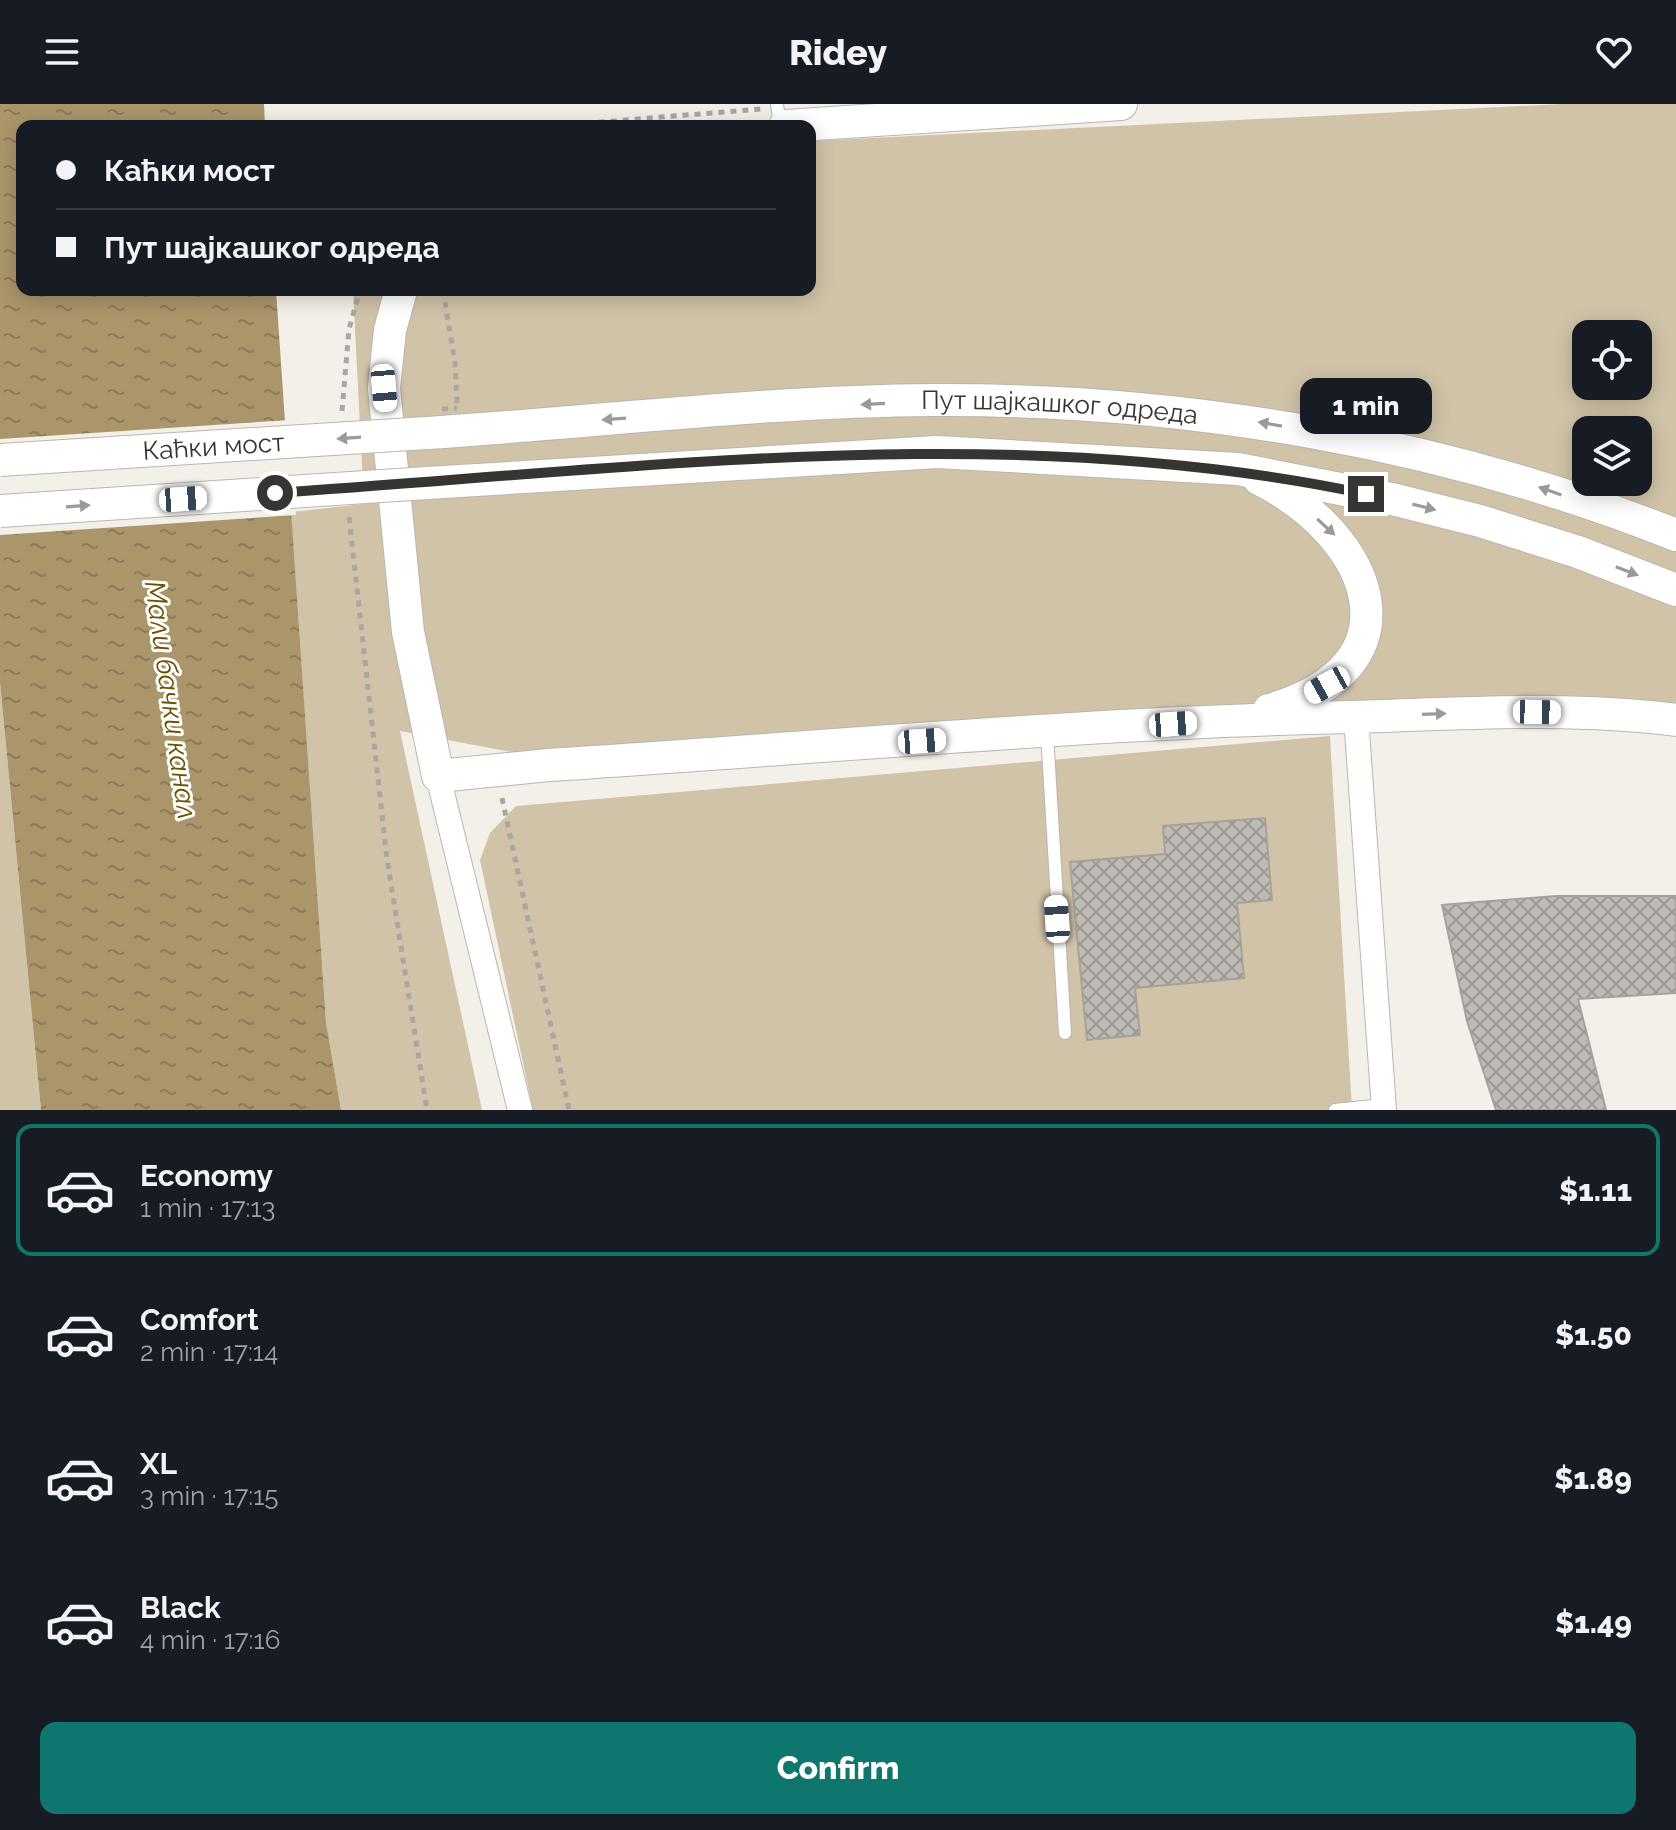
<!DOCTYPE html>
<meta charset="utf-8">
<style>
:root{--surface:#171b24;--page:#20242c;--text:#f1f3f6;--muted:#9ea1a6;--line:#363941;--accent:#0f766e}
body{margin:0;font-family:Raleway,sans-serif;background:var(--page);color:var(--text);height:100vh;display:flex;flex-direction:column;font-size:30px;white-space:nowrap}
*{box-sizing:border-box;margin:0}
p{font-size:26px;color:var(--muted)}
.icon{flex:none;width:44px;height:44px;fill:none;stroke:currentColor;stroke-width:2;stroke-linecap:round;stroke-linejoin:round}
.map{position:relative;height:1006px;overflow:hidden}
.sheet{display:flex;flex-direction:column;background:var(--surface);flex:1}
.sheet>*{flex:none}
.banner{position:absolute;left:16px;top:16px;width:800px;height:176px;border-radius:16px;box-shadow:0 4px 20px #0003;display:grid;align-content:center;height:176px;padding:0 40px;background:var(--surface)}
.buttons{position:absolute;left:1572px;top:216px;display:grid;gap:16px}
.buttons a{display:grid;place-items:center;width:80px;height:80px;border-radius:16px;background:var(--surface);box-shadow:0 4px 20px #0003;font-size:40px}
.end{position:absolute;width:36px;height:36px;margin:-18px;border:10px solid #363532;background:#fff;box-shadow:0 0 0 4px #fff}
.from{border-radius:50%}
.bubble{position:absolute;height:56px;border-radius:16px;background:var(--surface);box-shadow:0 4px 20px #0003;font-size:26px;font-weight:800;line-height:56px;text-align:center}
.car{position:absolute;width:24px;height:48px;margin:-24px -12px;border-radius:10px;box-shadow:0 0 6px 2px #0007;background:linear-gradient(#fff 24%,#345 0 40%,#fff 0 76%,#345 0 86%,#fff 0)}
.banner b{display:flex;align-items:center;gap:28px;height:76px;font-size:30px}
.banner b+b{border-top:2px solid var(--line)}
.banner i{width:20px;height:20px;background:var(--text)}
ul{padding:14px 0 0;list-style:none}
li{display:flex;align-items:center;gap:24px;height:132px;margin:0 16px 12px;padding:0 24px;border:4px solid transparent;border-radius:16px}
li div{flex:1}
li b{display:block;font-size:30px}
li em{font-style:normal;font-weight:800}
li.selected{border-color:var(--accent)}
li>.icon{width:72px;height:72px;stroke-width:1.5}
.primary-button{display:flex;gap:16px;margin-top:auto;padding:16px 40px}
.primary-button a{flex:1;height:92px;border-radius:16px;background:var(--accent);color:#fff;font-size:32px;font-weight:800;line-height:92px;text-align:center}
header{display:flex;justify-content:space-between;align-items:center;height:104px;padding:0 40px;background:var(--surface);font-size:36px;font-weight:800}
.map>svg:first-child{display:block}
.green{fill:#d0c3a8;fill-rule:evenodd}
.water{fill:url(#water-ripples)}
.pier{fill:#f3f0e9}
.building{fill:url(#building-cross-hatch);stroke:#a5a29b;stroke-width:2}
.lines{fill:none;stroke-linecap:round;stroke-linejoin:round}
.lane-casing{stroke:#b9b6af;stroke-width:14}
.street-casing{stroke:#b9b6af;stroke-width:26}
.secondary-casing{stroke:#b9b6af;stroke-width:34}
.path{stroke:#aaa7a2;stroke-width:5;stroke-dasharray:6 6;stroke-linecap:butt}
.lane{stroke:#fff;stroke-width:12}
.street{stroke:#fff;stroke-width:24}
.secondary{stroke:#fff;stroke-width:32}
.secondary-bridge-casing{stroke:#b9b6af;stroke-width:34;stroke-linecap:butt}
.path-bridge{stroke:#aaa7a2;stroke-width:5;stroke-dasharray:6 6;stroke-linecap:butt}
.secondary-bridge{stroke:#fff;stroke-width:32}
.oneway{fill:#9a9a98}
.route{stroke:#363532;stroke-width:10}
.labels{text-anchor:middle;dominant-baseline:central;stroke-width:6;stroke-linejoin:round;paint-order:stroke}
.street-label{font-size:26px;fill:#363532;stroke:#fff}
.water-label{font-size:28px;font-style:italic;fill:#6d5100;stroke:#fff}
</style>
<header><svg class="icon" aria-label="menu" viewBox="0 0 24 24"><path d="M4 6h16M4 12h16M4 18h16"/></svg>Ridey<svg class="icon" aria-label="heart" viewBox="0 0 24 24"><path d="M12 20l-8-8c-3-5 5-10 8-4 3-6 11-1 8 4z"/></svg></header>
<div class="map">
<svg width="1676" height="1006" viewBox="0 0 1676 1006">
<defs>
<pattern id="water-ripples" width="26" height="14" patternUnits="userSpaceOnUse" patternTransform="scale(2)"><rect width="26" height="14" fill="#ab966b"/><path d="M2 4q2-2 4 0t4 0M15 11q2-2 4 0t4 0" fill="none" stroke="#8c7b59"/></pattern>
<pattern id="building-cross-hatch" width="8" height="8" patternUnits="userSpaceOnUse" patternTransform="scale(2)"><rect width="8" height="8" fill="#bebbb4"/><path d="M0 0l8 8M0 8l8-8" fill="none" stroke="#9b9993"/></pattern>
</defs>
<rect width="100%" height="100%" fill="#f3f0e9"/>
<path class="green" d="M1563,0H1676V612L527,651L400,627L482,1006H341L326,918L291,408L364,400L353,186H810V37ZM1586,230H1638V282H1586ZM1586,326H1638V378H1586Z
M0,579L41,1006H0Z
M1330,632L1352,1006H533L480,756L490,729L516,702Z"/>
<path class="water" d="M0,0H264L265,22H22V186H276L326,918L341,1006H41L0,579Z"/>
<path class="pier" d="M289,316L296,411L0,431V335Z"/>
<path class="building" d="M1265,714L1272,796L1237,799L1244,874L1135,884L1140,931L1087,936L1070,758L1165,750L1163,722Z
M1556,792H1676V889L1578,895L1606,1006H1496L1467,917L1442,801Z"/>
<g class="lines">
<defs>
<path id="lane" d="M777,0L780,22
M1047,629L1065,929
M1335,1006L1383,1001"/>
<path id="street" d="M1356,613L1384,1006
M438,672L520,1006"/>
<g id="secondary">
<path d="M785,22L1121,0"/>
<path d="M401,186L390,226L384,284L408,528L438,672L549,661C816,644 1083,619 1350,613C1459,610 1568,602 1676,616"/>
<path id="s1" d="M427,329C595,318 767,297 935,296C1188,295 1441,338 1676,431"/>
<path d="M1259,375C1375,433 1423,562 1269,606"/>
<path d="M427,379L937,348L1238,365L1396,396L1480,417L1578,448L1676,486"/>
</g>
</defs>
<use href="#lane" class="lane-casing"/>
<use href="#street" class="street-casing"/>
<use href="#secondary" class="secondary-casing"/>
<path class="path" d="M551,22L761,5
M443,186L455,259L457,299
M342,307L349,225L360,186
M349,413L387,755L427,1006
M502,694L569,1006"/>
<use href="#lane" class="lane"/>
<use href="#street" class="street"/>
<use href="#secondary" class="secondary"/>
<defs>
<g id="secondary-bridge">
<path id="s2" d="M0,356L427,329"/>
<path d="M0,407L427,379"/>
</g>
</defs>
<use href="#secondary-bridge" class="secondary-bridge-casing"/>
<path class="path-bridge" d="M442,305L457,304"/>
<use href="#secondary-bridge" class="secondary-bridge"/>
</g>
<defs><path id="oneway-solid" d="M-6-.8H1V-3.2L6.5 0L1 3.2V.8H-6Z" transform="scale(2)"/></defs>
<g class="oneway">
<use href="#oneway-solid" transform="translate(873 300) rotate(177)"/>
<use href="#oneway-solid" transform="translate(614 315) rotate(176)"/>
<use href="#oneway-solid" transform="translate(1270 320) rotate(-170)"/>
<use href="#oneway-solid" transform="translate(349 334) rotate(176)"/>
<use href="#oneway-solid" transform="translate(1550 387) rotate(-161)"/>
<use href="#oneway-solid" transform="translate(78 402) rotate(-4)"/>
<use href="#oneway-solid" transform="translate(1424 403) rotate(14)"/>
<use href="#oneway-solid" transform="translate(1326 423) rotate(43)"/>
<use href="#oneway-solid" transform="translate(1627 467) rotate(21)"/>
<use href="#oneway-solid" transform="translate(1434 610) rotate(-2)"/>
</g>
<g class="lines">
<path class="route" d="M275,389C636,365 1008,314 1366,390"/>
</g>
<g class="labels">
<g class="street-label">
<text stroke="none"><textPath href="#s1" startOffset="634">Пут шајкашког одреда</textPath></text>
<text stroke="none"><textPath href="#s2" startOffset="214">Каћки мост</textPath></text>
</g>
<g class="water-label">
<text transform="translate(171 596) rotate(82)">Мали бачки канал</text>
</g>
</g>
</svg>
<div class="buttons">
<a><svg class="icon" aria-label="locate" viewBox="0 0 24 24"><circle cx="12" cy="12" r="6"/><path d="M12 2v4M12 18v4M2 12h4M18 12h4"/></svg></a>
<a><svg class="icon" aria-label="layers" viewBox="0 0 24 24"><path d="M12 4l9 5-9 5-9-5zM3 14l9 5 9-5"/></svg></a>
</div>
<i class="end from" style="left:275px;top:389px"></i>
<i class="end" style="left:1366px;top:390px"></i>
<div class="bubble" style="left:1300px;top:274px;width:132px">1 min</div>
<i class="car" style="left:384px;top:284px;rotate:175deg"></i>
<i class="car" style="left:183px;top:395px;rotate:86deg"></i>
<i class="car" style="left:1327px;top:581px;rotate:241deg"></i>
<i class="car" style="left:1537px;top:608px;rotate:91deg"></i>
<i class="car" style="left:1173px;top:620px;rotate:86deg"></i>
<i class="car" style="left:922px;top:637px;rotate:86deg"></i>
<i class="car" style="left:1057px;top:815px;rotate:356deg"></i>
<div class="banner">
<b><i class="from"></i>Каћки мост</b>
<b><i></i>Пут шајкашког одреда</b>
</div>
</div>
<section class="sheet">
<ul>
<li class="selected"><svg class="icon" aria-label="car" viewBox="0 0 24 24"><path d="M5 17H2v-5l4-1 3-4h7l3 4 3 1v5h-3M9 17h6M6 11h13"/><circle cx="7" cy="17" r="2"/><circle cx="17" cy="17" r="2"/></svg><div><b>Economy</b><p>1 min · 17:13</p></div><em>$1.11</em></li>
<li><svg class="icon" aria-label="car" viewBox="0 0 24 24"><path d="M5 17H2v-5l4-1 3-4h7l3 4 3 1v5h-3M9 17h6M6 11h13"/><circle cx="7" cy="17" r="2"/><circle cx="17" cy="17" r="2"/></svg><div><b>Comfort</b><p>2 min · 17:14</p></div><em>$1.50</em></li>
<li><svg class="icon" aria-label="car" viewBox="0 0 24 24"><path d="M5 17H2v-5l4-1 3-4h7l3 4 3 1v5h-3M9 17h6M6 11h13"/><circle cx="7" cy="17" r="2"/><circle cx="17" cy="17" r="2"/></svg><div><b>XL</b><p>3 min · 17:15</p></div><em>$1.89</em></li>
<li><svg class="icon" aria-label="car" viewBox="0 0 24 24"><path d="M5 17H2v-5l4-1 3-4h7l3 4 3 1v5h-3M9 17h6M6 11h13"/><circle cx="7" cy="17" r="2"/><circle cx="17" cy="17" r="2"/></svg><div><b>Black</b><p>4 min · 17:16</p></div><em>$1.49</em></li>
</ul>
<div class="primary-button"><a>Confirm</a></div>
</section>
